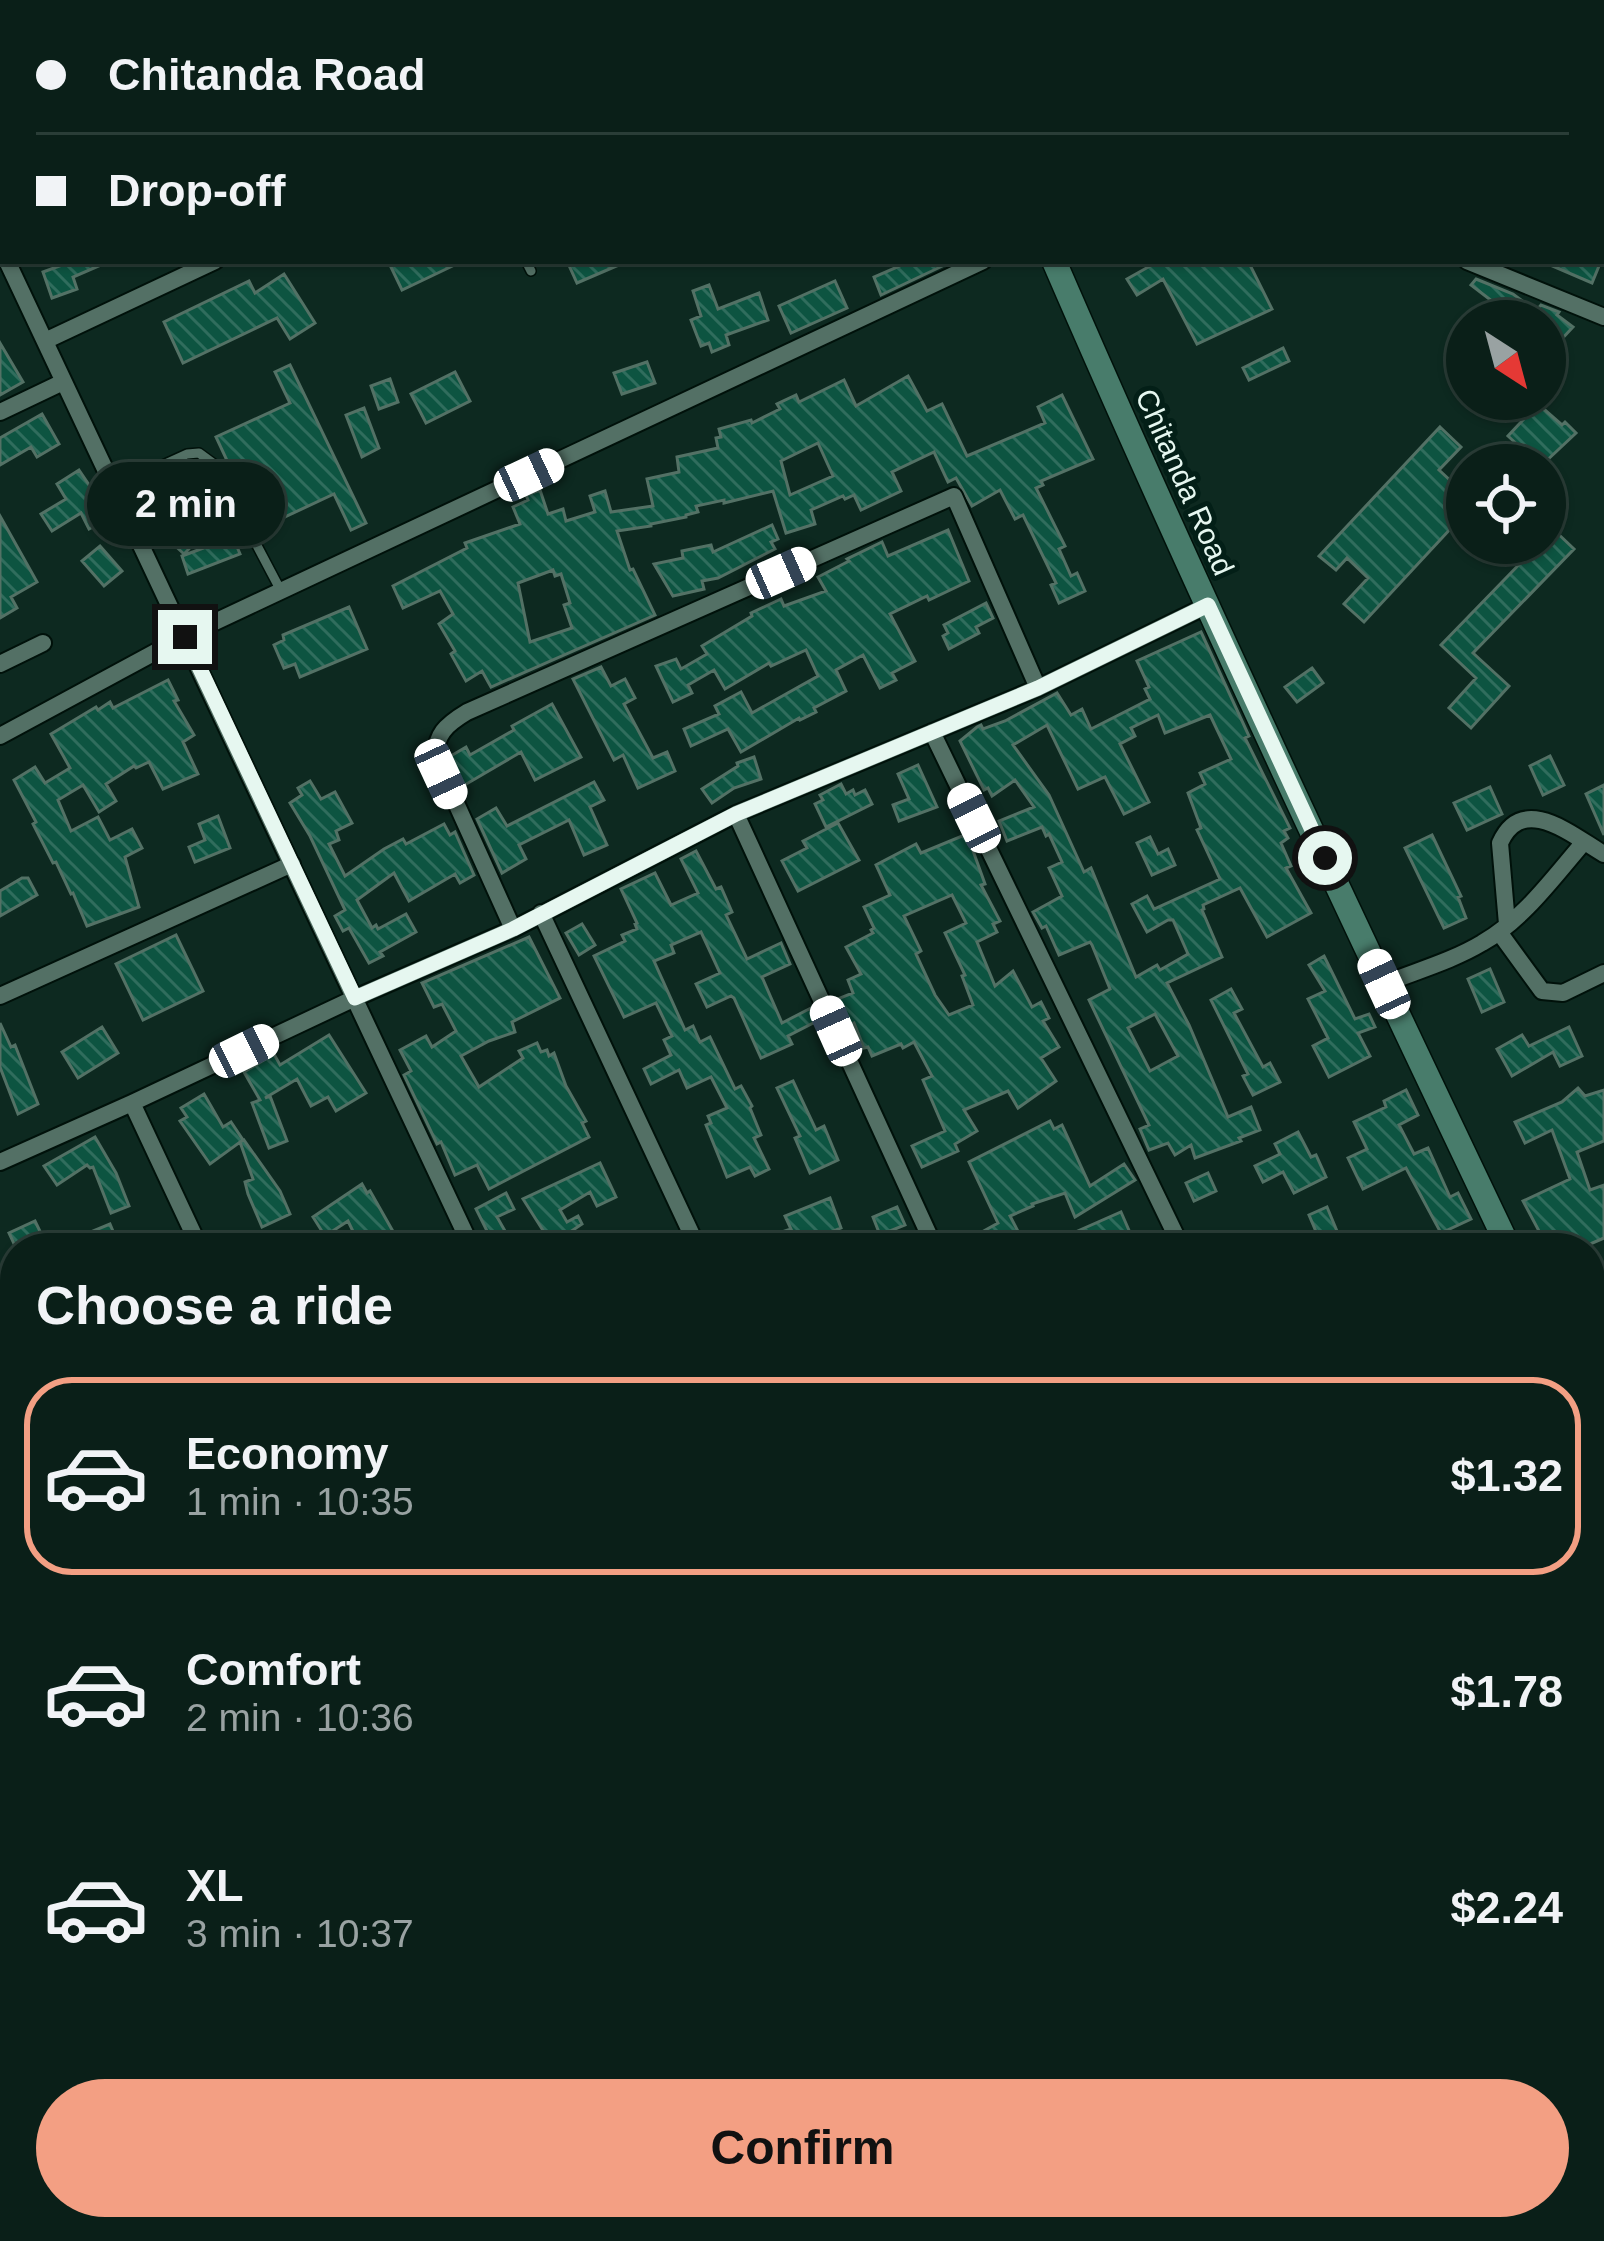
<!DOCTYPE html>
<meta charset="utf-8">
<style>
:root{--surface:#0a1f18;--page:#182c25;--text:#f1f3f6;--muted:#99a2a2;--line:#2a3d37;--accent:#f39f83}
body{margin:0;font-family:Helvetica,sans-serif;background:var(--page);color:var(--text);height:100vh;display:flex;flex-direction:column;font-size:45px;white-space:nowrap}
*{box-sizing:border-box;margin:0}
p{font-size:39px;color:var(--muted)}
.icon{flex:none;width:66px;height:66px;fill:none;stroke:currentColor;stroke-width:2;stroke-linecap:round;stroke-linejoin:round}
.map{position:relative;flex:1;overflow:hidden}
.details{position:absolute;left:0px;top:1233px;width:1605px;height:1008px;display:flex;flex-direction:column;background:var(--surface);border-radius:48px 48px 0 0;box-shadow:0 3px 9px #0004,0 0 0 3px var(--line)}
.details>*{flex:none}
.guide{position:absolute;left:0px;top:0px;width:1605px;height:264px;box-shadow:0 3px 9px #0004,0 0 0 3px var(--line);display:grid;align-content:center;height:264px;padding:0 36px;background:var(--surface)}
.needle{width:78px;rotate:144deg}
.buttons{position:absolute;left:1446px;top:300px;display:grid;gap:24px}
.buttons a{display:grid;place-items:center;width:120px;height:120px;border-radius:50%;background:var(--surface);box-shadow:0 3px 9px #0004,0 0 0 3px var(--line);font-size:60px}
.end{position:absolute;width:54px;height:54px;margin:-27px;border:15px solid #e6f7f0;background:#111;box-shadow:0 0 0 6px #111}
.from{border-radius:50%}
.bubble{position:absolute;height:84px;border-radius:42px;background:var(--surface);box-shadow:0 3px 9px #0004,0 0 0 3px var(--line);font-size:39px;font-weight:800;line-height:84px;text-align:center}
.car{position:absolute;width:36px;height:72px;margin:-36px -18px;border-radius:15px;box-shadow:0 0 9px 3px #0007;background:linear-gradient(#fff 24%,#345 0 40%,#fff 0 76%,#345 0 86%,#fff 0)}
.guide b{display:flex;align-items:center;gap:42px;height:114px;font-size:45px}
.guide b+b{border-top:3px solid var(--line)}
.guide i{width:30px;height:30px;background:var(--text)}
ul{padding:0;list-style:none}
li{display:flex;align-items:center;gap:36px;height:198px;margin:0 24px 18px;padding:0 12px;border:6px solid transparent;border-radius:48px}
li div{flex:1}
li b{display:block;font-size:45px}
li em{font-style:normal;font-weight:800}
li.current{border-color:var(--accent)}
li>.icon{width:108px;height:108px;stroke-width:1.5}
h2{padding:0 36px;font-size:54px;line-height:144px}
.button{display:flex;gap:24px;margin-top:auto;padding:24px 36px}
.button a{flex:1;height:138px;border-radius:72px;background:var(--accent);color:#111;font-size:48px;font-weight:800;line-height:138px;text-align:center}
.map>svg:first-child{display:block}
.building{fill:url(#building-back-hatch);stroke:#537165;stroke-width:3;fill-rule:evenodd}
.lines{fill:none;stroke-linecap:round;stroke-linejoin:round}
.lane-casing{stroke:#00110a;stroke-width:12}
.street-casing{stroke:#00110a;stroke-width:20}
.secondary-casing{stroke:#00110a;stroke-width:27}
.lane{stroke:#537065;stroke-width:9}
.street{stroke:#537065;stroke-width:16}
.secondary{stroke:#487c6b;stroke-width:24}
.route{stroke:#e6f7f0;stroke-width:15}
.labels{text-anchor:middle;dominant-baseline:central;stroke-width:10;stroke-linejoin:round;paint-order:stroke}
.street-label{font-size:30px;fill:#e6f7f0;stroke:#031f17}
</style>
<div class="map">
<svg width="1604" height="2241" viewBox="0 0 1604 2241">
<defs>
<pattern id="building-back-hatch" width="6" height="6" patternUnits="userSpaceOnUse" patternTransform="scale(3)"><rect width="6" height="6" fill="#0d5441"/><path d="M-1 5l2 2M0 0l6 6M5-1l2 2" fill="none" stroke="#306d5d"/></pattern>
</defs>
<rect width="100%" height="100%" fill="#0d2920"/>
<path class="building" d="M73,261H110L73,277L77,289L52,298L43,272Z
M388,261H463L402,290Z
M567,261H628L577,283Z
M911,261H953L881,295L874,277Z
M1159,261H1248L1272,309L1197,344L1163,279L1137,295L1127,279Z
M1541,261H1601L1592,283Z
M284,274L315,323L290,339L277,318L183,363L164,322L249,281L255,293Z
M1476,279L1513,294L1536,311L1541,305L1559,312L1557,315L1573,327L1545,357V321H1518L1471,285Z
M835,281L847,308L791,333L779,306Z
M709,285L718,309L759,293L768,320L726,335L729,345L712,352L709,343L701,346L691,320L701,316L693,291Z
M0,343L23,382L0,395Z
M1283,348L1289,361L1249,380L1243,368Z
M647,362L655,383L622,394L614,373Z
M290,365L366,523L351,530L334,494L259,529L216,437L290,403L275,372Z
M455,372L470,401L426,423L411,394Z
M908,376L927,411L942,404L967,456L1045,423L1038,407L1062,395L1093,459L1041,481L1043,485L1036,488L1065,546L1059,549L1071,576L1077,573L1085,591L1059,603L1051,585L1056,583L1023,515L1015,519L1000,490L972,506L956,478L948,482L934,452L892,472L901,491L861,510L854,495L845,499L843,496L811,510L815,524L786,533L773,491L724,503V500L696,506L698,512L686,515V517L651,524V526L617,531L630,570L633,569L655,615L491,687L482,671L466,681L451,654L455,651L439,624L453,614L440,591L403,608L393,586L467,548L465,543L520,524L513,507L528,500L526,495L540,490L548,514L563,509L566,521L595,512L590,496L605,491L611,512L653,506L647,479L679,472L677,457L718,448L716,438L721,437L719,429L751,420L752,423L780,409L777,404L796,395L799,402L844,380L856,406ZM818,443L833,476L790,495L781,461ZM553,570L555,576L561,574L570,603L564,605L572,628L530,642L518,583Z
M390,379L398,402L379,409L371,386Z
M1538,404L1562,425L1565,422L1576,433L1542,465L1523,445L1521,448L1508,436Z
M364,408L379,448L362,457L346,415Z
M42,414L59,444L37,457L31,447L0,465V438Z
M1440,427L1461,447L1439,470L1467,496V511L1364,622L1344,604L1368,578L1347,558L1336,570L1319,556Z
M79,470L100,501L103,500L112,517L89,529L81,513L52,531L41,514L66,499L57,484Z
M199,485L226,511L184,554L157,529Z
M0,516L37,582L11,597L17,608L0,618Z
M772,525L778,539L771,542L775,549L718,578L702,581L704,589L673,596L654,564L683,558L682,551L711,545L713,552Z
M1553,529L1574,549L1473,653L1509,686L1471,728L1449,708L1476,678L1441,645L1540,543H1545V537Z
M948,530L969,581L929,600L927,596L890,614L915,661L892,673L896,680L880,688L863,655L836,670L846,691L814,708L816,712L800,720L799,718L741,752L728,729L691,746L684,729L719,714L715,706L741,692L752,713L818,676L806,650L771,666L769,663L725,689L714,670L688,685L692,693L673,702L656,666L676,659L681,669L707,654L702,646L752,616L751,613L781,599L784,606L826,591L818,577L849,561L847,559L882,542L888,556Z
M233,537L240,554L188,574L182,556Z
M100,546L122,571L104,586L82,561Z
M986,603L993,618L976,627L979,633L949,649L943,636L948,633L944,625Z
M349,607L367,649L300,677L295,664L284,668L274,645L284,640L283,635Z
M1201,632L1249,736L1245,738L1290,828L1284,831L1288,838L1281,843L1291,866L1286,868L1311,913L1267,937L1240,888L1203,905L1204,909L1202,910L1222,957L1167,983L1189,1025L1228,1117L1251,1107L1260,1130L1239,1138L1241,1141L1195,1158L1191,1145L1175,1155L1168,1143L1149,1150L1140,1129L1149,1125L1089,1000L1110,989L1092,945L1090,942L1059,955L1046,926L1042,928L1033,912L1062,896L1049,868L1062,862L1049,834L1046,836L1042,827L1007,841L999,821L1034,807L1015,780L992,796L988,788L984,790L960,741L977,727L981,725L983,729L1005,721L1057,693L1071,715L1082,709L1091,729L1150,699L1145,689L1149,687L1137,661ZM1158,715L1165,733L1210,715L1231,759L1200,773L1205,784L1188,793L1201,828L1197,830L1220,879L1154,909L1147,896L1132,904L1147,932L1168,920H1173L1188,954L1160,970L1157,965L1136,977L1091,868L1084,872L1049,795L1013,745L1047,725L1078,789L1105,777L1124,814L1149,802L1120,744L1135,736L1131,728ZM1155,1014L1178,1056L1150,1071L1128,1028Z
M601,667L611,686L625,679L635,698L624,704L653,758L667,752L675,771L638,788L623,755L614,760L573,679Z
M1312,668L1323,683L1297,702L1285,687Z
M168,680L178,700L174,701L194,735L183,742L198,774L163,789L149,762L136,768L134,766L106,784L116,801L99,812L83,785L58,800L71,831L98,817L110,840L132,829L142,848L125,857L139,907L87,926L73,893L71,894L56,862L53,863L33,824L36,822L14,780L35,767L45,783L70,768L51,734L96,707L98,710L110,702L113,708Z
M552,704L581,757L535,780L521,752L463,786L449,757L466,747L470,755L514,730L512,726Z
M1550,756L1564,785L1543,795L1530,766Z
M754,757L761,779L734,788L712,803L702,789L738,766L737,763Z
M918,765L937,807L899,821L893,805L909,799L898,774Z
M310,781L321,799L335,792L352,823L336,831L339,840L329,844L345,876L384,849L403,839L406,844L444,824L450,835L455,832L474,875L460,883L455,874L409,901L394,873L357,900L372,928L376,925L378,929L406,914L416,932L380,952L383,956L369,963L349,928L343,931L335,916L345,910L310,836L290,803L302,795L298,788Z
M594,782L604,800L590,807L607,845L584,855L569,820L519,845L526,859L502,873L477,819L496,808L507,826Z
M841,784L846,794L853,790L855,795L865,790L872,804L826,827L815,804L823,800L820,795Z
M1604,785V835L1586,794Z
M1490,787L1502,814L1467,830L1454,803Z
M218,816L230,848L195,862L189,847L205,840L199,824Z
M838,823L859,860L798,891L782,861L807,848L803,841Z
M967,834L985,884L981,885L1000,921L993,924L997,932L977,942L995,986L1013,971L1032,1007L1041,1002L1049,1018L1043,1021L1059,1047L1041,1058L1056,1081L1018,1108L1008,1091L964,1110L977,1131L955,1144L958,1151L922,1167L912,1146L945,1131L923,1080L932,1076L914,1042L903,1048L901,1044L872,1056L868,1047L864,1048L854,1023L847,1026L835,1000L853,993L848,980L861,974L846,947L873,933L871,930L874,928L864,907L890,895L876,865L916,844L921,853ZM952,895L966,923L945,933L965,975L962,976L973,1005L949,1015L935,995L916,954L921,951L904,916Z
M1432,835L1461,896L1458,897L1466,918L1444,928L1405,848Z
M1150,837L1158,854L1168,849L1175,865L1152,875L1137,843Z
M696,851L716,889L721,887L732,912L726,915L747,959L781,943L790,964L762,977L782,1023L811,1008L817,1021L788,1036L792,1044L761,1058L734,998L731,996L707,1007L696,984L720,973L701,932L671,945L674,953L654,961L685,1030L693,1026L700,1042L710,1037L735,1089L741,1086L752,1106L750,1108L761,1135L754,1138L769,1169L755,1176L750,1167L727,1177L706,1125L711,1123L708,1116L727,1108L711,1077L687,1088L679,1070L651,1084L644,1069L671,1055L664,1040L672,1036L656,1003L624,1017L594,956L625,941L622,935L637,929L635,924L637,923L621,889L655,873L671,905L698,893L681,859Z
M22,878H28L37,895L0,916V891Z
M582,924L595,945L579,955L566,933Z
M176,935L203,991L143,1020L116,964Z
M529,937L560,998L512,1022L515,1032L489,1041L461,1056L479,1087L523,1058L519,1051L537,1043L541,1052L547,1050L549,1056L554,1053L566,1086L586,1121L582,1123L589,1137L489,1189L477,1165L455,1175L441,1142L437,1144L404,1075L411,1071L400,1050L426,1036L432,1047L456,1031L442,1004L434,1007L422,983Z
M1324,956L1355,1019L1369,1014L1375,1027L1358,1033L1370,1056L1329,1077L1313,1046L1328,1038L1308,999L1325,991L1309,965Z
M1490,969L1504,1002L1482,1012L1468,979Z
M1231,989L1242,1009L1234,1013L1263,1067L1270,1063L1280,1082L1253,1095L1243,1076L1248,1074L1211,1000Z
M0,1023L11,1047L15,1045L38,1104L18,1114L0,1067Z
M102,1027L118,1053L78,1078L62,1052Z
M1569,1027L1582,1056L1560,1066L1553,1052L1512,1076L1497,1049L1522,1035L1529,1046Z
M329,1035L366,1093L336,1111L328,1097L311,1106L297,1079L265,1098L270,1096L287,1141L269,1148L252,1103L260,1100L244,1072L274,1054L280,1065Z
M793,1081L816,1130L824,1126L838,1160L810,1173L795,1138L800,1136L777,1088Z
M1578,1088L1585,1096L1604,1090V1141L1577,1152L1590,1190L1604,1185V1238L1581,1248H1548L1523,1201L1570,1179L1552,1130L1525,1143L1515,1122L1562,1102Z
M1406,1090L1418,1115L1399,1125L1414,1154L1428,1148L1450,1197L1458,1193L1471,1219L1441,1233L1406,1168L1363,1189L1348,1158L1367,1149L1354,1122L1386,1107L1384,1101Z
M204,1094L223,1127L231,1122L243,1140L210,1164L180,1121L187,1117L181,1108Z
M1050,1121L1054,1129L1062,1125L1090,1186L1124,1164L1135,1180L1075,1217L1065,1193L1032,1204L1033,1206L1010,1216L1020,1235L995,1248H988L980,1233L998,1223L969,1162Z
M1298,1132L1311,1157L1316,1155L1326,1177L1294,1193L1283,1172L1263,1182L1255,1166L1280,1154L1275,1144Z
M95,1137L116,1173L129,1206L111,1213L93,1167L90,1168L87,1165L57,1185L44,1166Z
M244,1140L280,1191L290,1214L262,1227L248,1194L245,1182L253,1179L240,1142Z
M600,1163L616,1197L597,1206L590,1192L560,1210L567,1222L578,1216L582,1224L546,1248H509L544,1232L523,1199Z
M1208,1173L1216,1191L1194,1201L1186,1183Z
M362,1184L367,1193L370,1191L395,1235L370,1248H361L348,1221L325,1236L313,1217Z
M506,1193L514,1209L497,1217L505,1231L491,1239L476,1209Z
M830,1198L841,1228L814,1239L818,1248H764L787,1236L785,1231L791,1229L785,1216Z
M897,1207L905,1225L880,1235L873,1217Z
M1327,1207L1344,1248H1323L1309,1215Z
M1121,1212L1131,1235L1103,1248H1039Z
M35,1221L48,1248H16L9,1233Z
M110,1224L120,1248H74L90,1238L88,1233Z
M0,1633L15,1666V1687L0,1695Z
M15,1803V1836L0,1843V1810Z
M15,1895V1929L4,1935L0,1927V1904Z
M1604,2217V2241H1548L1540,2226H1567L1571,2234Z
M258,2226H297L306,2241H234Z
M341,2226H421L387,2241H351Z
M576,2226H618L589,2241H542Z
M945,2226H977L985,2241H953Z
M1030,2226H1049L1055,2239L1081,2226H1151L1130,2236L1132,2241H1037Z
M1318,2226H1363L1341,2241H1296Z"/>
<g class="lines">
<defs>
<path id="lane" d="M526,261L531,271
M154,469L187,454L199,453L214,464L281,591"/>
<path id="street" d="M113,0L114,3
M355,0L357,3
M589,0L590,3
M765,3L771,0
M971,3L977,0
M1325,3L1327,0
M1602,193H1604
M7,261L472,1248
M1467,261L1604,317
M47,340L215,261
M0,412L63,382
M0,664L43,643
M932,732L1182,1248
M0,736L185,636L983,261
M736,814L935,1248
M541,913L698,1248
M1507,924L1500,843C1523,792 1573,836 1604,854
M513,929L437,761C433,735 447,724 467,712L954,496L1038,688
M1499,932L1542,991L1563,993L1604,973
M1384,984C1416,971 1452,961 1482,943C1523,920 1553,878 1584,842
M0,996L292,864
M132,1103L200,1248
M0,1162L132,1103L355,998L513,929L736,814L1038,688L1208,605
M0,1298L15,1337
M1590,1371L1604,1365
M1590,1844L1604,1838
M0,1963L15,1992
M1590,2077L1604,2070
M1590,2132L1604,2162
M922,2226L929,2241
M1391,2226L1399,2241
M738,2241L769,2226
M1236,2241L1267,2226"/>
<path id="secondary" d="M932,0L933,3
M1054,261C1198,594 1353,921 1509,1248
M1590,1419L1604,1448
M1590,1565L1604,1558
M130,2241L163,2226"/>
</defs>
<use href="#lane" class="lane-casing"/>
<use href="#street" class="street-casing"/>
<use href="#secondary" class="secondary-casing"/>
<use href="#lane" class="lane"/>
<use href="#street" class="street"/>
<use href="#secondary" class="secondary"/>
</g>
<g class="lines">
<path class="route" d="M185,637L355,998L513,929L736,814L1038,688L1208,605L1325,858"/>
</g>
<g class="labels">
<g class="street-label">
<text transform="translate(1185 482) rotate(66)">Chitanda Road</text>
</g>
</g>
</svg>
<div class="buttons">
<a><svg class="needle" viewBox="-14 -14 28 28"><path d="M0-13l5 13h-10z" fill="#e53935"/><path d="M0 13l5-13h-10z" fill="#99a2a2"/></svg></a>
<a><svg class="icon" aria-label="locate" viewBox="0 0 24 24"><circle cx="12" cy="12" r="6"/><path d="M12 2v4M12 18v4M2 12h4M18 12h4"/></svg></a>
</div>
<i class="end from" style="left:1325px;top:858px"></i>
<i class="end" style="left:185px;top:637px"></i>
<div class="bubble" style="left:87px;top:462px;width:198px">2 min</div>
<i class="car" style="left:529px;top:475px;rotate:65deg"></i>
<i class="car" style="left:781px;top:573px;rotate:66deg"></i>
<i class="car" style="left:441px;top:774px;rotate:155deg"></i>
<i class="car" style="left:974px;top:818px;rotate:334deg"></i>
<i class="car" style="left:1384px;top:984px;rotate:335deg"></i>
<i class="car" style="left:836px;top:1031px;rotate:336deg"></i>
<i class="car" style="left:244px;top:1051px;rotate:64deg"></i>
<div class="guide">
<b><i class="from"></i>Chitanda Road</b>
<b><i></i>Drop-off</b>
</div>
<section class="details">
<h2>Choose a ride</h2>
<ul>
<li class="current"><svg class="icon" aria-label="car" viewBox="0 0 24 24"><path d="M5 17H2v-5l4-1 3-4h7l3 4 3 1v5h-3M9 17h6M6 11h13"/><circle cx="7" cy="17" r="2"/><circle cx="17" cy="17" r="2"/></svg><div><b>Economy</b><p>1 min · 10:35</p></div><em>$1.32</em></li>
<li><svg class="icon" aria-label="car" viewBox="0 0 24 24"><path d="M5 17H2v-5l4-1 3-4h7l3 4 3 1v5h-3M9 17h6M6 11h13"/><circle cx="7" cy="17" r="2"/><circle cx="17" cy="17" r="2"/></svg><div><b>Comfort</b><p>2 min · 10:36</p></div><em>$1.78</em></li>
<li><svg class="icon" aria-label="car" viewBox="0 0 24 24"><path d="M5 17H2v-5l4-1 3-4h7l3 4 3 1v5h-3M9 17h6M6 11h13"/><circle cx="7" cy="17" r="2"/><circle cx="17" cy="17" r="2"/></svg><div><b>XL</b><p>3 min · 10:37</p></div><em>$2.24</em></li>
</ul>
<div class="button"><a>Confirm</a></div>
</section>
</div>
